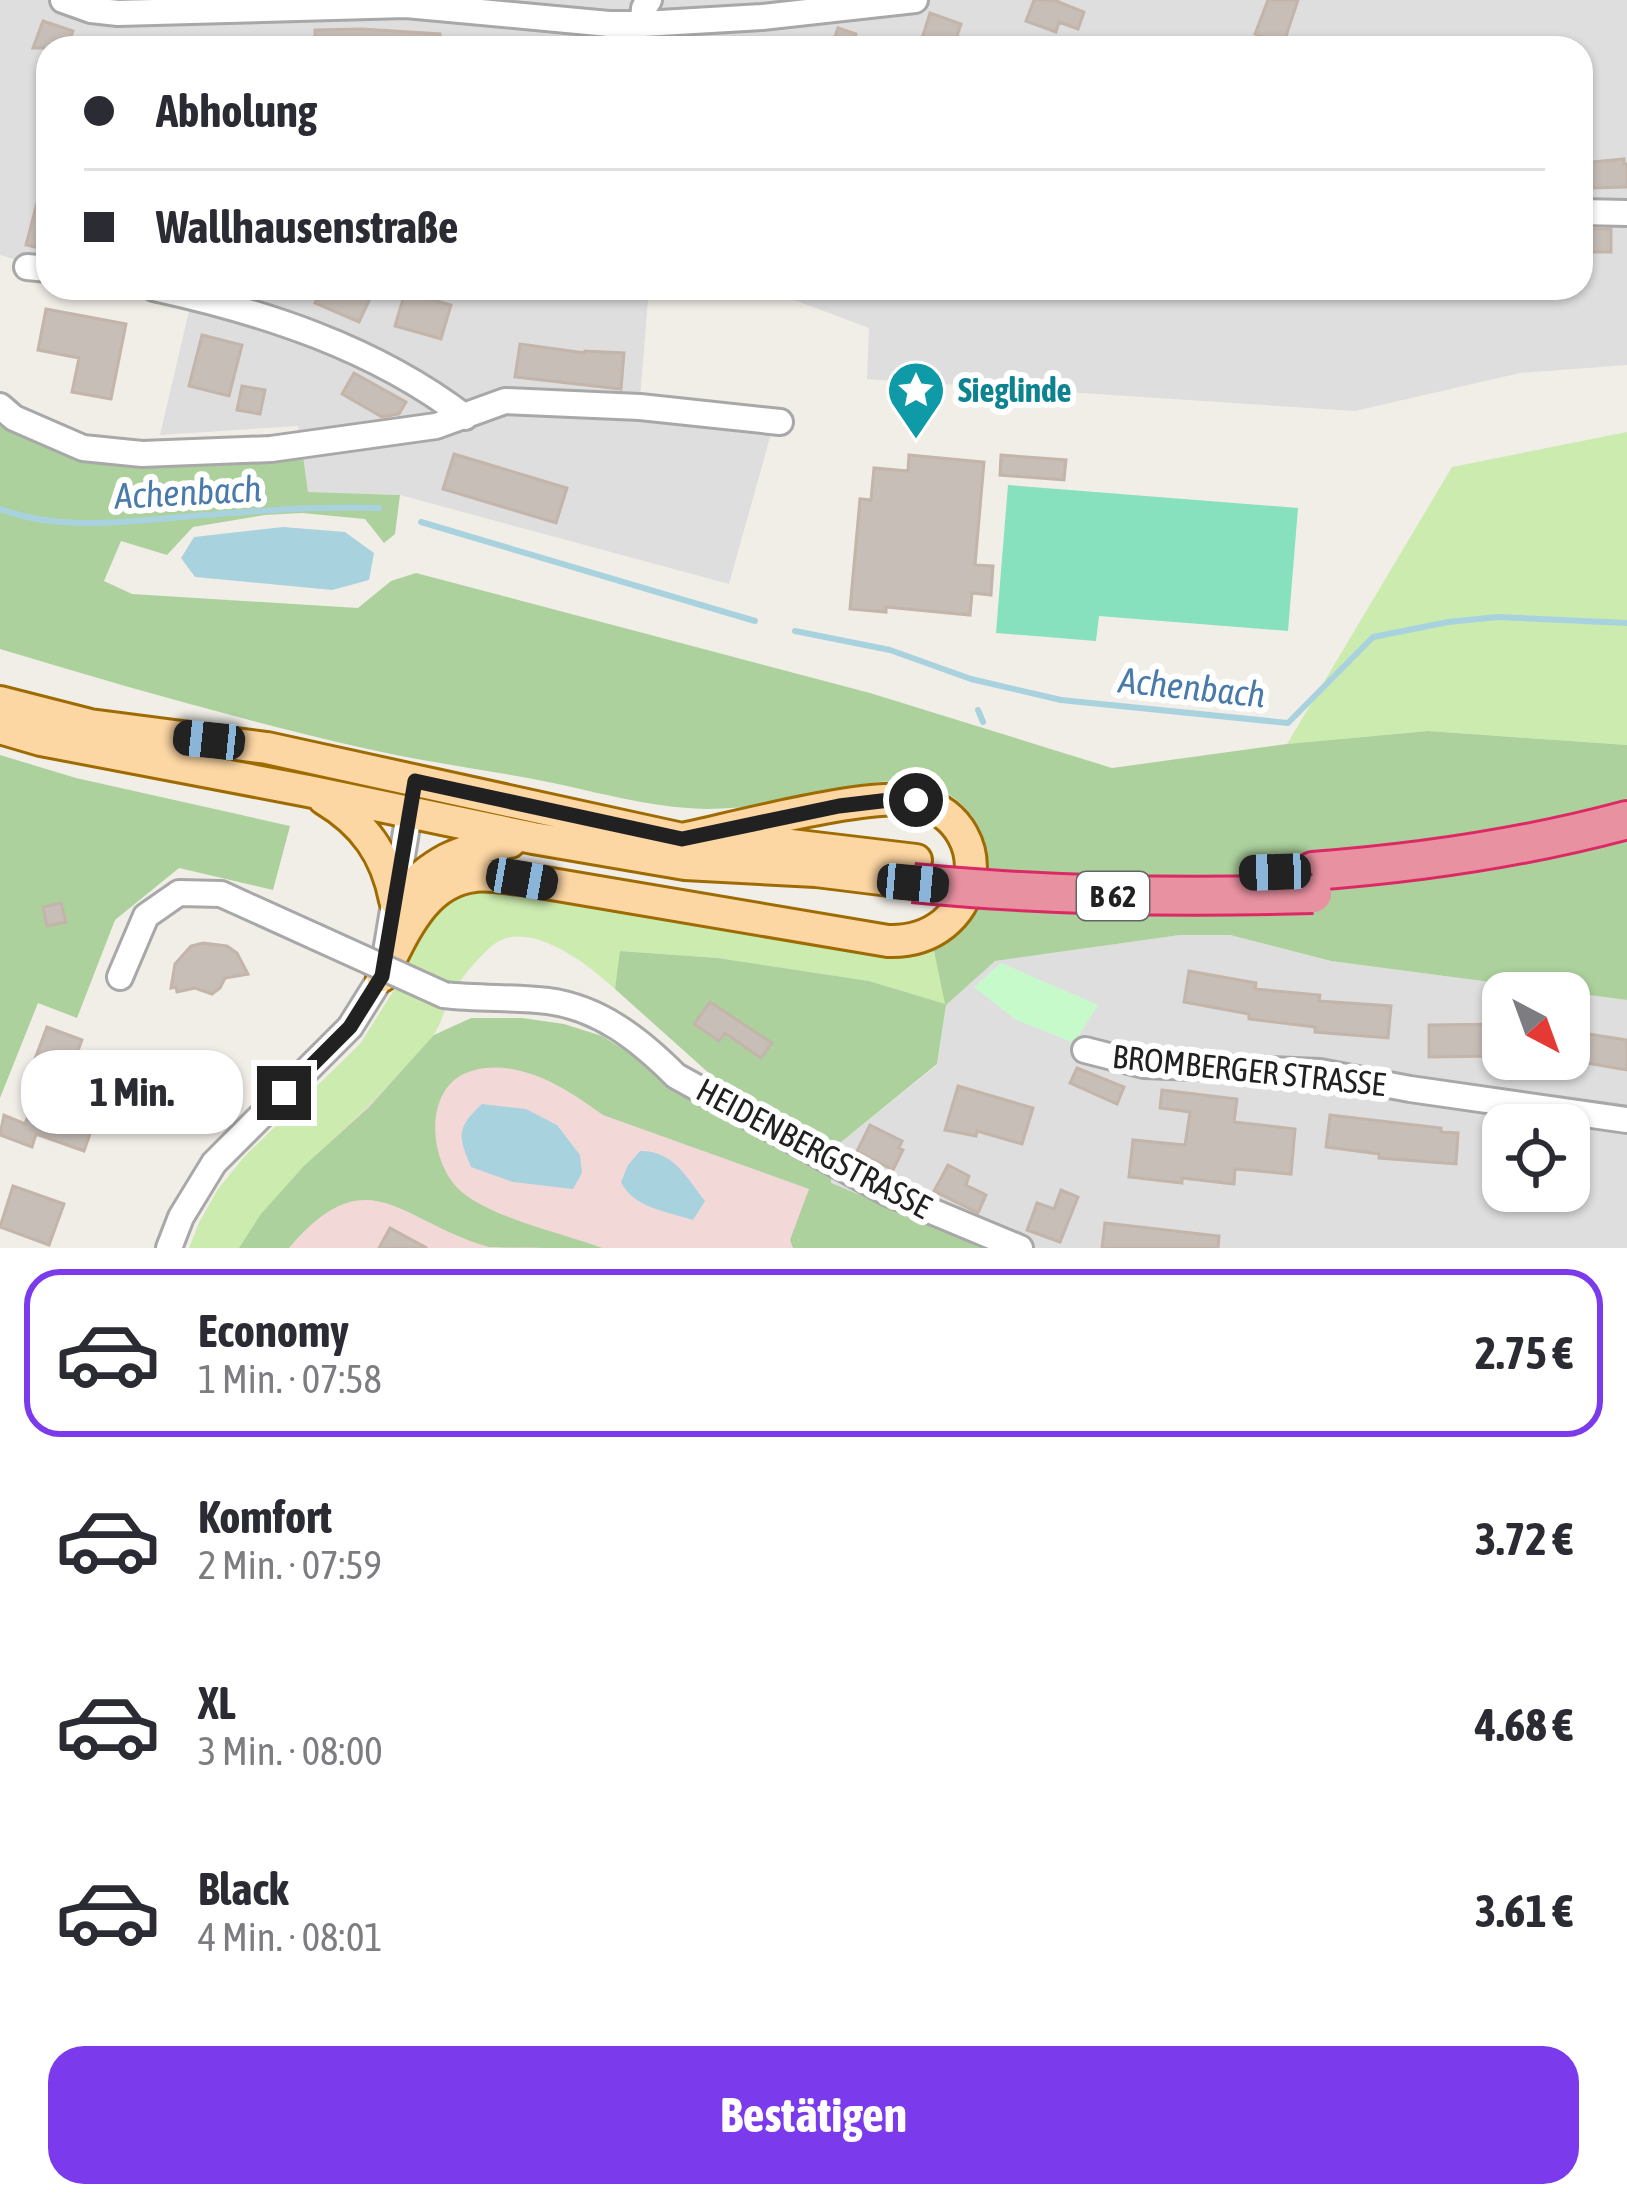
<!DOCTYPE html>
<html lang="de">
<meta charset="utf-8">
<style>
:root{--surface:#fff;--page:#f2f2f3;--text:#2b2b33;--muted:#7c7c81;--line:#e1e1e2;--accent:#7c3aed}
body{margin:0;font-family:"Asap Condensed",sans-serif;background:var(--page);color:var(--text);height:100vh;display:flex;flex-direction:column;font-size:45px;white-space:nowrap}
*{box-sizing:border-box;margin:0}
p{font-size:39px;color:var(--muted)}
.icon{flex:none;width:66px;height:66px;fill:none;stroke:currentColor;stroke-width:2;stroke-linecap:round;stroke-linejoin:round}
.map{position:relative;height:1248px;overflow:hidden}
.sheet{display:flex;flex-direction:column;background:var(--surface);flex:1}
.sheet>*{flex:none}
.hud{position:absolute;left:36px;top:36px;width:1557px;height:264px;border-radius:36px;box-shadow:0 3px 9px #0004;display:grid;align-content:center;height:264px;padding:0 48px;background:var(--surface)}
.needle{width:78px;rotate:139deg}
.controls{position:absolute;left:1482px;top:972px;display:grid;gap:24px}
.controls a{display:grid;place-items:center;width:108px;height:108px;border-radius:24px;background:var(--surface);box-shadow:0 3px 9px #0004;font-size:60px}
.end{position:absolute;width:54px;height:54px;margin:-27px;border:15px solid #212121;background:#fff;box-shadow:0 0 0 6px #fff}
.from{border-radius:50%}
.bubble{position:absolute;height:84px;border-radius:36px;background:var(--surface);box-shadow:0 3px 9px #0004;font-size:39px;font-weight:700;line-height:84px;text-align:center}
.car{position:absolute;width:36px;height:72px;margin:-36px -18px;border-radius:15px;box-shadow:0 0 9px 3px #0007;background:linear-gradient(#222 24%,#8ab4d8 0 40%,#222 0 76%,#8ab4d8 0 86%,#222 0)}
.hud b{display:flex;align-items:center;gap:42px;height:114px;font-size:45px}
.hud b+b{border-top:3px solid var(--line)}
.hud i{width:30px;height:30px;background:var(--text)}
ul{padding:21px 0 0;list-style:none}
li{display:flex;align-items:center;gap:36px;height:168px;margin:0 24px 18px;padding:0 24px;border:6px solid transparent;border-radius:36px}
li div{flex:1}
li b{display:block;font-size:45px}
li em{font-style:normal;font-weight:700}
li.current{border-color:var(--accent)}
li>.icon{width:108px;height:108px;stroke-width:1.5}
.cta{display:flex;gap:24px;margin-top:auto;padding:24px 48px}
.cta a{flex:1;height:138px;border-radius:36px;background:var(--accent);color:#fff;font-size:48px;font-weight:700;line-height:138px;text-align:center}
.map>svg:first-child{display:block}
.residential{fill:#dfdede;fill-rule:evenodd}
.commercial{fill:#f2d9d8}
.grass{fill:#ccebaf}
.forest{fill:#acd19d}
.park{fill:#c7facb}
.pitch{fill:#87e0be}
.water{fill:#a9d2df}
.lines{fill:none;stroke-linecap:round;stroke-linejoin:round}
.stream{stroke:#a9d2df;stroke-width:6}
.building{fill:#c6beb7;stroke:#c3b5aa;stroke-width:3}
.minor-casing{stroke:#a8a8a8;stroke-width:30}
.major-casing{stroke:#9e6b00;stroke-width:36}
.highway-casing{stroke:#dc2965;stroke-width:42}
.minor{stroke:#fff;stroke-width:24}
.major{stroke:#fcd6a3;stroke-width:30}
.highway{stroke:#e891a1;stroke-width:36}
.minor-bridge-casing{stroke:#a8a8a8;stroke-width:30;stroke-linecap:butt}
.highway-bridge-casing{stroke:#dc2965;stroke-width:42;stroke-linecap:butt}
.minor-bridge{stroke:#fff;stroke-width:24}
.highway-bridge{stroke:#e891a1;stroke-width:36}
.route{stroke:#212121;stroke-width:15}
.labels{text-anchor:middle;dominant-baseline:central;stroke-width:12;stroke-linejoin:round;paint-order:stroke}
.shield{fill:#fff;stroke:#646464;stroke-width:3}
.shield-label{font-size:30px;font-weight:bold;fill:#212121}
.culture-label{font-size:33px;font-weight:bold;fill:#0d838f;stroke:#fff;text-anchor:start}
.street-label{font-size:33px;fill:#212121;stroke:#fff}
.water-label{font-size:36px;font-style:italic;fill:#497aaa;stroke:#fff}
</style>
<div class="map">
<svg width="1627" height="1248" viewBox="0 0 1627 1248">
<rect width="100%" height="100%" fill="#f1eee8"/>
<path class="residential" d="M0,0H1627V365L1520,373L1355,411L867,379L869,328L762,288H1581V48H48V269L0,255Z
M111,288H649L640,399L776,416L729,584L400,495L308,492L298,426L160,435L189,311Z
M1180,935H1230L1331,961L1627,1000V1248H988L831,1183L835,1147L937,1065L946,1005L994,961ZM1503,993H1569V1059H1503ZM1503,1125H1569V1191H1503Z"/>
<path class="commercial" d="M379,1017L831,1183L988,1248H189L199,1223L218,1190L245,1156L335,1070L360,1044Z"/>
<path class="grass" d="M1627,432V745L1428,731L1287,744L1452,467Z
M490,885L917,951L933,946L946,1005L869,981L718,958L621,951L615,989C590,966 537,924 501,940C487,946 459,980 452,994C445,1008 441,1024 433,1036C423,1051 407,1064 395,1078C342,1135 281,1181 239,1248H189L199,1223L218,1189L245,1156L360,1044L406,971L420,930L448,897Z"/>
<path class="forest" d="M0,420C92,487 197,464 303,456L308,492L400,495L395,534L384,543L365,519L302,513L265,515L193,527L167,555L121,541L104,581L132,594L358,608L391,581L416,573L870,693L1112,768L1287,744L1428,731L1627,745V1000L1331,961L1230,935H1180L995,961L946,1005L937,1064L835,1147L711,1075L615,989L620,951L718,958L869,981L945,1004L933,946C941,942 950,937 956,932C1005,891 996,816 939,789C894,767 818,796 770,804C750,807 728,809 707,809C646,808 588,789 528,778C472,768 415,760 359,747C238,719 119,685 0,649Z
M0,755L76,778L290,826L273,890L179,868L115,920L77,1018L38,1003L0,1098Z
M471,1018H522L564,1024L602,1036L786,1151L832,1174L831,1183L988,1248H793L790,1240L809,1189L603,1115C566,1088 522,1059 475,1070C421,1082 427,1164 463,1193C496,1219 561,1233 602,1248C573,1248 514,1248 489,1247C401,1223 369,1154 289,1248H239L261,1214L304,1166L369,1107L434,1035Z"/>
<path class="park" d="M1001,963L1098,1005L1074,1043L1015,1019L974,987Z"/>
<path class="pitch" d="M1008,485L1298,508L1288,631L1099,616L1096,641L996,633Z"/>
<path class="water" d="M283,527L345,532L374,553L369,580L332,590L195,577L181,558L194,537Z
M482,1104L526,1109L557,1125L580,1155L582,1173L573,1189L513,1182L471,1167C458,1136 456,1128 482,1104Z
M640,1151C673,1150 687,1178 705,1201L693,1220C669,1212 633,1208 621,1182L628,1165Z"/>
<g class="lines">
<path class="stream" d="M0,509C62,532 129,521 194,516C256,511 317,506 379,508
M421,522L755,621
M795,631L890,650L971,679L1061,700L1288,723L1373,637L1448,622L1498,617L1627,623
M978,710L983,722"/>
</g>
<path class="building" d="M1034,0H1054L1084,12L1078,29L1059,22L1056,32L1026,21Z
M1268,0H1298L1283,45L1255,34Z
M930,13L961,24L953,48H919Z
M43,21L73,31L67,48H33Z
M838,28L856,34L852,48H831Z
M362,29L440,34V48H315V30Z
M1624,159V164H1627V187L1592,188L1591,162Z
M42,184L48,185V250L26,245Z
M1581,229H1611V252H1581Z
M322,288H375L359,322L315,303Z
M405,292L451,305L441,339L395,326Z
M46,309L126,324L111,399L72,392L79,358L38,350Z
M202,335L242,345L229,396L189,386Z
M520,344L585,353V351L624,353L621,389L515,377Z
M354,373L406,402L399,414L382,417L342,394Z
M242,386L265,390L260,414L237,410Z
M454,454L567,488L556,523L443,489Z
M909,455L984,462L975,565L993,566L991,595L972,593L970,615L886,607V612L850,609L860,499L871,500L874,468L908,471Z
M1001,455L1066,460L1064,480L1000,475Z
M61,903L66,922L47,926L43,907Z
M203,943L227,946L237,953L248,974L225,978L220,988L212,994L195,988L177,992L176,987L171,988L175,964L191,946Z
M1189,971L1256,983L1255,989L1320,995L1319,1001L1391,1006L1388,1038L1315,1032V1027L1249,1019V1014L1184,1002Z
M710,1002L772,1043L761,1058L725,1033L719,1041L694,1024Z
M1503,1024V1056L1429,1057V1025Z
M47,1027L82,1040L54,1114L92,1128L84,1151L36,1134L32,1147L0,1135L4,1115L25,1124L48,1064L35,1059Z
M1569,1031L1627,1040V1070L1569,1060Z
M1077,1068L1124,1087L1117,1104L1070,1083Z
M958,1086L1033,1108L1022,1144L977,1131L976,1136L945,1130Z
M1162,1090L1237,1099L1234,1122L1295,1129L1291,1174L1235,1169L1234,1184L1182,1178V1183L1129,1177L1133,1140L1185,1145L1190,1112L1160,1108Z
M1330,1115L1441,1128V1132L1458,1133L1456,1164L1379,1158V1154L1326,1147Z
M870,1125L902,1141L899,1148L903,1150L893,1170L857,1151Z
M948,1165L969,1176L966,1185L986,1195L978,1213L934,1191Z
M13,1186L64,1204L49,1245L0,1227Z
M1061,1190L1078,1197L1060,1242L1027,1230L1037,1203L1054,1209Z
M1105,1223L1219,1236L1218,1248H1102Z
M390,1228L427,1248H379Z"/>
<g class="lines">
<defs>
<path id="minor" d="M63,0L91,10L118,13L406,5L609,24H643L762,17L915,0
M643,24L644,8L649,0
M1581,212L1627,213
M27,267L48,269
M154,288C264,312 375,348 465,417
M0,406L14,418L83,448L142,454L271,449L436,426L505,401L640,407L780,422
M120,977L146,916L179,893L221,894L316,937
M444,995C479,999 514,997 548,1001C600,1008 640,1040 676,1076L888,1193L1020,1248
M1085,1050L1144,1065L1320,1072L1410,1089L1627,1120
M169,1248L181,1217L214,1163L350,1027L382,976L409,814"/>
<path id="major" d="M0,702L90,725L267,748L682,839L782,844L916,860
M0,728L41,740L308,791L533,838L685,864L816,871L913,883
M324,799C364,823 386,854 395,900
M395,900C437,861 453,850 510,842
M382,976C403,936 423,881 475,876C490,874 507,878 522,879L888,941C980,944 1002,827 920,802C878,789 731,829 682,839"/>
<path id="highway" d="M1313,871C1419,863 1523,848 1627,820"/>
</defs>
<use href="#minor" class="minor-casing"/>
<use href="#major" class="major-casing"/>
<use href="#highway" class="highway-casing"/>
<use href="#minor" class="minor"/>
<use href="#major" class="major"/>
<use href="#highway" class="highway"/>
<defs>
<path id="minor-bridge" d="M316,937L444,995"/>
<path id="highway-bridge" d="M913,883C1047,896 1179,898 1313,894"/>
</defs>
<use href="#minor-bridge" class="minor-bridge-casing"/>
<use href="#highway-bridge" class="highway-bridge-casing"/>
<use href="#minor-bridge" class="minor-bridge"/>
<use href="#highway-bridge" class="highway-bridge"/>
</g>
<g class="lines">
<path class="route" d="M284,1093L350,1027L382,976L415,781L682,839L839,806L898,799L916,800"/>
</g>
<defs>
<symbol id="sight-pin" viewBox="-11 -11 22 30"><path d="M0 17L-7.5 6A9.5 9.5 0 1 1 7.5 6Z" fill="#0f9aa8" stroke="#fff"/><path d="M0-6L1.8-2.2L6-1.7L2.9 1.2L3.7 5.4L0 3.3L-3.7 5.4L-2.9 1.2L-6-1.7L-1.8-2.2Z" fill="#fff"/></symbol>
</defs>
<g fill-rule="evenodd">
<use href="#sight-pin" x="883" y="357" width="66" height="90"/>
</g>
<g class="labels">
<rect class="shield" x="1077" y="872" width="72" height="48" rx="9"/>
<g class="shield-label">
<text x="1113" y="896">B 62</text>
</g>
<g class="culture-label">
<text x="958" y="390">Sieglinde</text>
</g>
<g class="street-label">
<text transform="translate(1249 1070) rotate(6)">BROMBERGER STRASSE</text>
<text transform="translate(814 1148) rotate(28)">HEIDENBERGSTRASSE</text>
</g>
<g class="water-label">
<text transform="translate(188 492) rotate(-3)">Achenbach</text>
<text transform="translate(1192 687) rotate(6)">Achenbach</text>
</g>
</g>
</svg>
<div class="controls">
<a><svg class="needle" viewBox="-14 -14 28 28"><path d="M0-13l5 13h-10z" fill="#e53935"/><path d="M0 13l5-13h-10z" fill="#7c7c81"/></svg></a>
<a><svg class="icon" aria-label="locate" viewBox="0 0 24 24"><circle cx="12" cy="12" r="6"/><path d="M12 2v4M12 18v4M2 12h4M18 12h4"/></svg></a>
</div>
<i class="end from" style="left:916px;top:800px"></i>
<i class="end" style="left:284px;top:1093px"></i>
<div class="bubble" style="left:21px;top:1050px;width:222px">1 Min.</div>
<i class="car" style="left:209px;top:740px;rotate:276deg"></i>
<i class="car" style="left:1275px;top:872px;rotate:268deg"></i>
<i class="car" style="left:522px;top:879px;rotate:100deg"></i>
<i class="car" style="left:913px;top:883px;rotate:95deg"></i>
<div class="hud">
<b><i class="from"></i>Abholung</b>
<b><i></i>Wallhausenstraße</b>
</div>
</div>
<section class="sheet">
<ul>
<li class="current"><svg class="icon" aria-label="car" viewBox="0 0 24 24"><path d="M5 17H2v-5l4-1 3-4h7l3 4 3 1v5h-3M9 17h6M6 11h13"/><circle cx="7" cy="17" r="2"/><circle cx="17" cy="17" r="2"/></svg><div><b>Economy</b><p>1 Min. · 07:58</p></div><em>2.75 €</em></li>
<li><svg class="icon" aria-label="car" viewBox="0 0 24 24"><path d="M5 17H2v-5l4-1 3-4h7l3 4 3 1v5h-3M9 17h6M6 11h13"/><circle cx="7" cy="17" r="2"/><circle cx="17" cy="17" r="2"/></svg><div><b>Komfort</b><p>2 Min. · 07:59</p></div><em>3.72 €</em></li>
<li><svg class="icon" aria-label="car" viewBox="0 0 24 24"><path d="M5 17H2v-5l4-1 3-4h7l3 4 3 1v5h-3M9 17h6M6 11h13"/><circle cx="7" cy="17" r="2"/><circle cx="17" cy="17" r="2"/></svg><div><b>XL</b><p>3 Min. · 08:00</p></div><em>4.68 €</em></li>
<li><svg class="icon" aria-label="car" viewBox="0 0 24 24"><path d="M5 17H2v-5l4-1 3-4h7l3 4 3 1v5h-3M9 17h6M6 11h13"/><circle cx="7" cy="17" r="2"/><circle cx="17" cy="17" r="2"/></svg><div><b>Black</b><p>4 Min. · 08:01</p></div><em>3.61 €</em></li>
</ul>
<div class="cta"><a>Bestätigen</a></div>
</section>
